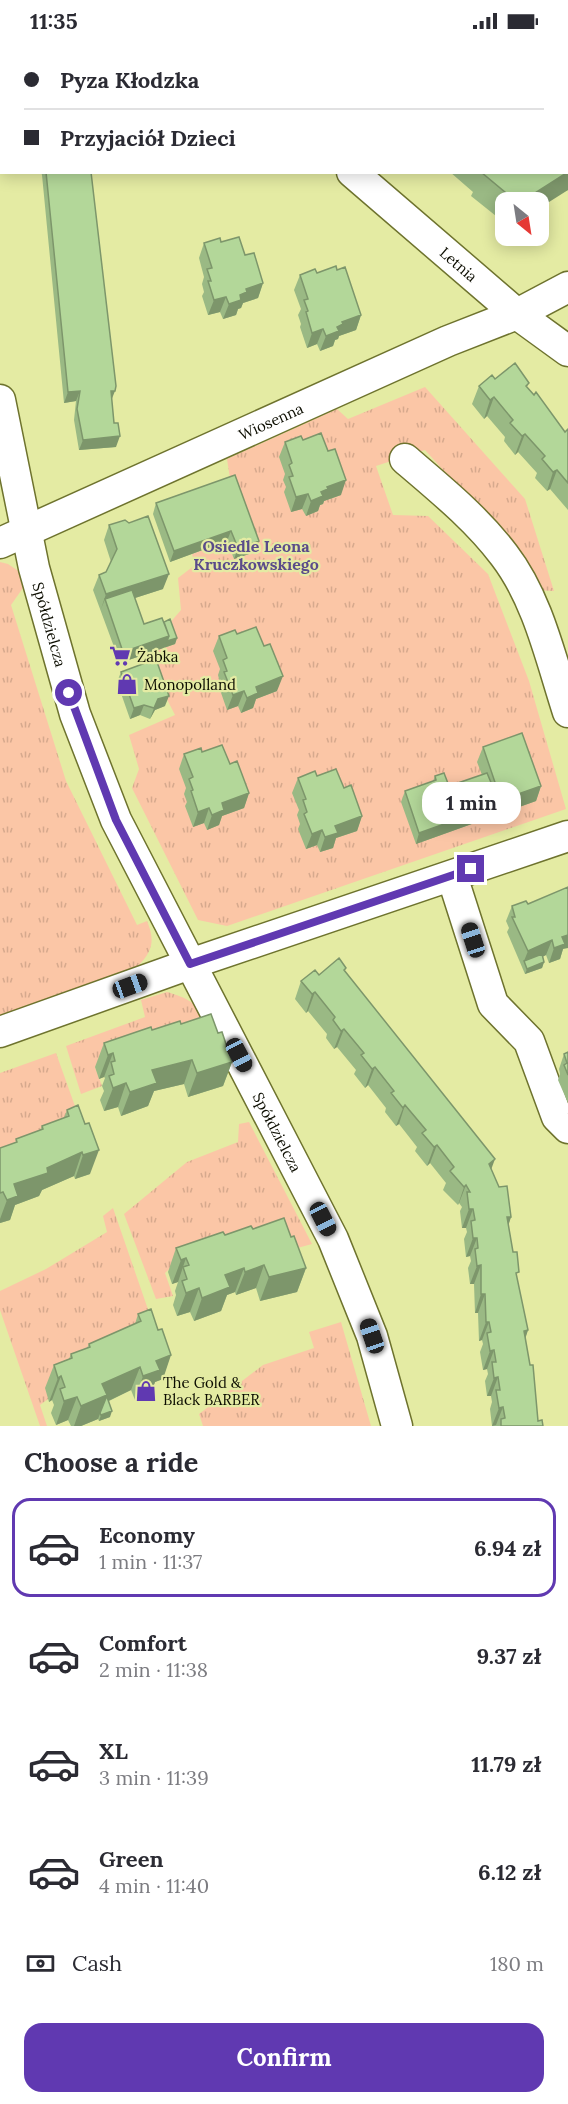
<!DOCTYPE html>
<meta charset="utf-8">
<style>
:root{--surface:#fff;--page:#f7f7f7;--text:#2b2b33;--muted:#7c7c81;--line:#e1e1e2;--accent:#6039b1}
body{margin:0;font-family:Lora,serif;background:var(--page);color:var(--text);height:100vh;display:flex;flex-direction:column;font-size:22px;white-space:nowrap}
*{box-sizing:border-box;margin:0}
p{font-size:20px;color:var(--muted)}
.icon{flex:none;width:33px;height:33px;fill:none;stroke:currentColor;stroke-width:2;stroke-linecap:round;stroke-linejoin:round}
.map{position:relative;height:1384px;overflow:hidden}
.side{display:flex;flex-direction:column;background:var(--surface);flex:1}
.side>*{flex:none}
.guide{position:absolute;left:0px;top:0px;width:568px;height:132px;box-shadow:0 3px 15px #0003;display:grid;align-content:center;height:132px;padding:0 24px;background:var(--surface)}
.needle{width:39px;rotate:150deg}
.fabs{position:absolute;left:495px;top:150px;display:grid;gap:12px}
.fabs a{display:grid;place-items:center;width:54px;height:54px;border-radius:12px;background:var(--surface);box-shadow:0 3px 15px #0003;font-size:30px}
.end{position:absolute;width:27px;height:27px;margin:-14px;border:8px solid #6039b1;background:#fff;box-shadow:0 0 0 3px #fff}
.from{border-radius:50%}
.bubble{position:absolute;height:42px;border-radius:18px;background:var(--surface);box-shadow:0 3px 15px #0003;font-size:20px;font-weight:800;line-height:42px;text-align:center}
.car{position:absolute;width:18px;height:36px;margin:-18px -9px;border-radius:8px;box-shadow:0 0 4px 2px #0007;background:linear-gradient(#222 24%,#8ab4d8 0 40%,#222 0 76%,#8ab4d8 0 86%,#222 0)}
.guide b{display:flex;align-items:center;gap:21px;height:57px;font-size:22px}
.guide b+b{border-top:2px solid var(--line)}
.guide i{width:15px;height:15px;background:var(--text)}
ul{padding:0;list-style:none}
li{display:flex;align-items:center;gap:18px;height:99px;margin:0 12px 9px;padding:0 12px;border:3px solid transparent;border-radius:18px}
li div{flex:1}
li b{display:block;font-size:22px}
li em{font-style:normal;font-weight:800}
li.on{border-color:var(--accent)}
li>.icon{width:54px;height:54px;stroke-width:1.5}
h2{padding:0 24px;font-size:27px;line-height:72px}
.pay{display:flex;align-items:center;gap:15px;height:66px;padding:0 24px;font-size:22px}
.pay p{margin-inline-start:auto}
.action{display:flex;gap:12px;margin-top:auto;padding:12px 24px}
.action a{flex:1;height:69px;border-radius:18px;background:var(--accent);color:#fff;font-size:24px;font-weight:800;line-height:69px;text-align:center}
.status{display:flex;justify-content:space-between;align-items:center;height:42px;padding:0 30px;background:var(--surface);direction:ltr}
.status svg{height:16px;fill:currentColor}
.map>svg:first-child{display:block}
.grass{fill:url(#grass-tufts)}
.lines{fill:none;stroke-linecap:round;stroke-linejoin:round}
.minor-casing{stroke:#6e732e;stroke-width:33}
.minor{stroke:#fff;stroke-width:30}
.wall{fill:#9ab984}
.shaded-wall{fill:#7d966b}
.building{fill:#b3d799;stroke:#7d966b;stroke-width:1.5}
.route{stroke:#6039b1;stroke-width:8}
.labels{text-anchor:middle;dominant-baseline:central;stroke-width:4.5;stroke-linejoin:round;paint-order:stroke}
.street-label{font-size:15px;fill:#0c0d00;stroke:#e4eba3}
.poi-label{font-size:15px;fill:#0c0d00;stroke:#e4eba3;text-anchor:start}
.neighbourhood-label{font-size:16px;font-weight:bold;fill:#5a4b8a;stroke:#e4eba3}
</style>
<div class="status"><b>11:35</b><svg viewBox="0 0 49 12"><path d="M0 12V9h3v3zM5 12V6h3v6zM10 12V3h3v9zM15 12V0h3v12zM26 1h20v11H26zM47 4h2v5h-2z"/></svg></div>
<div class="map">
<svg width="568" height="1384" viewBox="0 0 568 1384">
<defs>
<pattern id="grass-tufts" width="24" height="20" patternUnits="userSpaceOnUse" patternTransform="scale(1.5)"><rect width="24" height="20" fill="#fbc6a6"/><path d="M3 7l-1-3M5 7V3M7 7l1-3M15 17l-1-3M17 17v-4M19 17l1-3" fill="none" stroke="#d6a98d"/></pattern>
</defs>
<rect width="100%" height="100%" fill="#e4eba3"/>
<path class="grass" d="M425,345L525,457L554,549L536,548L509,501L425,408L376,424L393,473L428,474L488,532L529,639L566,767L227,884L198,878L132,746L139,727L129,693L175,673L152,628L140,614L175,602L168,583L181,568L178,536L195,523L192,512L227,499L234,517L231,443L227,417L337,367L348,377Z
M0,520L8,522L23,532L25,543L11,563L66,739L137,883L147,879C155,898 153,909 138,924L0,974Z
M167,950C192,957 200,964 211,988L95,1025L102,1044L81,1052L66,1004L145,975L141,958Z
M56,1011L81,1081L0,1126V1031Z
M249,1080L312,1202L290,1208L175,1221L165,1231L173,1254L156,1257L124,1172L187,1120L238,1100L239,1082Z
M113,1166L152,1279L40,1363L47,1384H40L0,1268V1249L46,1227L107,1190L103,1174Z
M341,1280L371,1384H203L199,1372L263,1323L314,1306L309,1290Z"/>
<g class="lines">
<defs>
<g id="minor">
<path d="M192,0L193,2"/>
<path id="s1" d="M352,130L517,272L568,309"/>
<path id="s2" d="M0,358L34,526L75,672L116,778L333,1197L372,1294L397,1384"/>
<path d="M405,417C440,447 476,476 504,513C538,557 551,618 568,670"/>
<path id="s3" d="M0,501L448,299L517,272L568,245"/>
<path d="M452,834L493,962L529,999L557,1075L568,1086"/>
<path d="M0,990L190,922L568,794"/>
</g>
</defs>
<use href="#minor" class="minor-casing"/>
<use href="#minor" class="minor"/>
</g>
<path class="wall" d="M0,0L2,2V69L0,67Z
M41,130H91L116,405L79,408L74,378L76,359L64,361L42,133Z
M450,130H567L568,148L538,160H506V182L471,154L473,150Z
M221,200L245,213L263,241L258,256L243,261L241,266L238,267L236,273L223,277L220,270L208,273L202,254L204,250L202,242L204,235L199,216L204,201Z
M337,228L361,273L356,288L339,294L338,297L335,298L333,304L320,309L317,302L307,306L300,285L301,282L298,273L301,267L294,248L300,233Z
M495,337L529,341L527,345L565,390L568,387V468L550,447L547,449L535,436L537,431L518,410L515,413L504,399L505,395L487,374L484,377L472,362L479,344Z
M303,398L341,453L324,459L323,462L320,463L318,469L306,474L302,467L291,470L284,450L286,445L283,438L285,432L279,415L285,400Z
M235,433L255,510L234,517L227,499L170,520L153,472L156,461Z
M109,483L163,547L135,556L144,582L164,580L177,596L175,602L120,621L93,548L99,533L106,530L111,520L104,498Z
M237,592L277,649L256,657L253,666L241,671L238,664L227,668L219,645L220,641L218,633L220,627L213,609L219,594Z
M121,630L165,664L155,668L150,677L140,673L130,677L117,640Z
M483,705L541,744L536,759L416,802L401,760L405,749L433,739L435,734L449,744L482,733L477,720Z
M184,712L230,722L249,751L244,766L222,774L219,783L207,788L204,781L193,785L185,764L187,760L184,752L186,746L179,727Z
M317,734L344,746L362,774L357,789L336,796L333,806L320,810L317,803L306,807L298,787L300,782L297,773L299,768L292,751L298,736Z
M528,862L563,907L560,917L549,921L546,913L542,915L544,920L542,926L525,932L507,890L509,886L506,879L512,864Z
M346,926L345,929L491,1127L511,1175L508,1183L517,1236L528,1288L525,1296L538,1379L543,1384H492L490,1367L492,1360L491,1354H487L485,1339L488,1332L487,1327L483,1328L480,1310L483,1302L482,1298L479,1299L478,1271H475L474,1242H470L468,1226L471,1219L470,1214L466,1215L464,1197L467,1190L466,1186H462L460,1169L462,1165L459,1161L458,1163L443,1148L446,1141L430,1121L427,1124L415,1109L417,1105L399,1082L396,1084L385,1070L386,1066L368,1043L365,1046L354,1032L356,1028L337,1005L334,1007L326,996L327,992L308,969L306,971L295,957L301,939L319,933Z
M181,982L218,991L232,1020L223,1044L188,1055L184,1042L154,1049L148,1064L121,1074L118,1065L104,1069L100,1058L104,1049L102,1044L105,1036L104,1035L99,1037L95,1025L104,1001L152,988Z
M568,1010V1061L558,1038L560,1032L559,1027L564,1012Z
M67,1068L90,1132L75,1137L74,1134L42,1148L39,1154L15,1163L10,1178L0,1181V1106L15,1101L16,1097L40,1088L42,1084L64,1076Z
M253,1187L291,1195L306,1226L297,1250L260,1259L256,1246L236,1253L235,1250L227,1253L221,1269L194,1279L190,1270L177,1274L173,1263L176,1253L175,1249L178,1240L172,1242L168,1230L176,1206Z
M138,1272L163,1337L155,1340L151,1351L135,1358L131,1348L109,1359L110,1375L99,1379L98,1377L81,1384H71L68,1378L56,1383L51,1371L54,1363L52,1358L49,1360L45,1346L54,1323L69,1317L71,1312L87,1306L89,1302L135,1282Z"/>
<path class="shaded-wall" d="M568,130V148L538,167V160H521Z
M263,241L258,256L243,261L241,266L238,267L236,273L223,277L229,262L246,247Z
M226,255L220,270L208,273L214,258Z
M361,273L356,288L339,294L338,297L335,298L333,304L320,309L326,294L342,280Z
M323,287L317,302L307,306L312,291Z
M80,349L76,359L64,361L68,350Z
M111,349H115L111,359Z
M494,355L487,374L484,377L490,358Z
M525,392L518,410L515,413L522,394Z
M120,394L116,405L79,408L83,398Z
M557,428L550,447L547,449L553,430Z
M346,438L341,453L324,459L323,462L320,463L318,469L306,474L311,459L327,445Z
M308,452L302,467L291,470L296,455Z
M231,489L227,499L170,520L174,509Z
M259,499L255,510L234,517L238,506Z
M169,532L163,547L107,565L105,557L101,567L106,552Z
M169,594L177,596L175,602L120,621L123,610Z
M283,634L277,649L256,657L253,666L241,671L247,656L256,645Z
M244,649L238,664L227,668L233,653Z
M169,654L165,664L155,668L150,677L154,666L158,657Z
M144,663L140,673L130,677L134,666Z
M541,744L536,759L416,802L419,791L500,762L501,758Z
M249,751L244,766L222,774L219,783L207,788L212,773L222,761Z
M209,766L204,781L193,785L198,770Z
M362,774L357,789L336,796L333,806L320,810L325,795L335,784Z
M322,788L317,803L306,807L312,792Z
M568,893V906L563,907L560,917L549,921L554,906L562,895Z
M552,898L546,913L526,923L524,919L528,909Z
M544,920L542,926L525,932L527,927Z
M315,950L308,969L306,971L312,952Z
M344,987L337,1005L334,1007L341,989Z
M113,1011L104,1035L99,1037L108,1013Z
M192,1018L184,1042L154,1049L148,1064L121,1074L130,1050L152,1028Z
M232,1020L223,1044L188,1055L197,1031Z
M375,1025L368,1043L365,1046L372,1027Z
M126,1041L118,1065L104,1069L113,1046Z
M405,1063L399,1082L396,1084L403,1066Z
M437,1103L430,1121L427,1124L434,1105Z
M99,1108L90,1132L75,1137L83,1113Z
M82,1110L74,1134L42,1148L39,1154L15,1163L10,1178L0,1181V1177L7,1158L14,1142L47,1126Z
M495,1117L488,1136L489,1122Z
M466,1143L459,1161L458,1163L464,1145Z
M469,1167H473L466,1186H462Z
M507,1175H511L505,1194Z
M473,1196H477L470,1214L466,1215Z
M186,1216L178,1240L172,1242L181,1218Z
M264,1223L256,1246L236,1253L245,1230Z
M481,1223L474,1242H470L477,1224Z
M244,1226L235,1250L227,1253L221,1269L194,1279L202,1256L225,1233Z
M306,1226L297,1250L260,1259L269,1235Z
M199,1246L190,1270L177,1274L186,1251Z
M481,1252H485L478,1271H475Z
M486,1280H489L482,1298L479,1299Z
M528,1288L522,1307L524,1289Z
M494,1308L487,1327L483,1328L490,1309Z
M171,1313L163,1337L155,1340L151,1351L135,1358L143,1334L156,1319Z
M140,1325L131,1348L104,1361L98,1377L81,1384H74L81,1364L102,1342Z
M61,1334L52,1358L49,1360L58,1336Z
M498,1335L491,1354H487L494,1336Z
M77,1355L68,1378L56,1383L64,1359Z
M503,1365L496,1383L492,1384L499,1366Z
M112,1369L110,1375L99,1379L101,1373Z"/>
<path class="building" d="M0,0H29L30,2H2V47L0,45Z
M567,117L568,118V130L521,160H517L481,130H567Z
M46,130H91L116,344L115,349H111L114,381H118L120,394L83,398L77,367L80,349L68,350Z
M239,195L245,213L254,211L263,241L246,247L247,250L240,253L241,258L229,262L226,255L214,258L208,239H211L207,227L212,226L204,201L220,196L221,200Z
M336,224L337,228L345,225L361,273L342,280L343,282L337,285L339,289L326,294L323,287L312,291L306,270L308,269L304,258L308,257L300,233L315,227L317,231Z
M515,321L529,341L526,344L534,353L536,350L565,390L568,387V441L557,428L553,430L542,417L545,414L525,392L522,394L510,381L513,378L494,355L490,358L479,344L492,333L495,337Z
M321,391L328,409L335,407L346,438L327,445L328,447L321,450L323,454L311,459L308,452L296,455L289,435L293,434L289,423L292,421L285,400L301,394L303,398Z
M235,433L259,499L238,506L231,489L174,509L156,461Z
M148,474L169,532L106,552L99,533L106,530L117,507L109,483L125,478L129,481Z
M132,548L144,582L162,576L169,594L123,610L105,557Z
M170,577L177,596L167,599L169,594L164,580Z
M256,585L264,604L270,602L283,634L256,645L258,651L247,656L244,649L233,653L224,630L227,629L223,618L227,616L219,594L235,588L237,592Z
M156,617L169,654L158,657L154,666L144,663L134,666L121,630Z
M522,691L541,744L501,758L483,705Z
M222,703L230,722L237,719L249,751L222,761L224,768L212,773L209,766L198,770L191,749L193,748L189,737L193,735L184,712L201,706L202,710Z
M336,727L344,746L351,743L362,774L335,784L338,791L325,795L322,788L312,792L304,772L307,770L303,758L306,757L298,736L315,729L317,734Z
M444,731L449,744L487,731L500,762L419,791L405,749L436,738L435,734Z
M568,845V893L562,895L565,902L554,906L552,898L528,909L512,875H515L512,864L526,859L528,862Z
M542,912L544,920L527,927L524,919Z
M339,916L346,926L344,928L495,1117L489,1122L499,1145L507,1144L511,1175H507L513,1210H517L519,1230L516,1231L528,1288L524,1289L530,1323H533L538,1379L542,1378L543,1384H501V1377L505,1376L503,1365L499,1366L496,1348H500L498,1335L494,1336L492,1320H496L494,1308L490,1309L487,1291L491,1290L489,1280H486L485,1252H481V1223L477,1224L475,1207L478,1206L477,1196H473L471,1179L475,1178L473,1167H469L467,1150H470L466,1143L464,1145L450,1129L454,1125L437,1103L434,1105L422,1091L426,1088L405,1063L403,1066L391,1051L394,1049L375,1025L372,1027L361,1013L364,1011L344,987L341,989L333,978L335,975L315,950L312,952L301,939L315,928L319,933Z
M211,972L218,991L222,990L232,1020L197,1031L192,1018L152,1028L157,1041L130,1050L126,1041L113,1046L109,1034L114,1032L111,1020L115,1019L113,1011L108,1013L104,1001L151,985L152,988L180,979L181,982Z
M568,1010V1033L564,1023L567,1021L564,1012Z
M78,1063L85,1082L89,1081L99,1108L83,1113L82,1110L47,1126L48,1131L14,1142L18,1154L7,1158L3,1150L0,1151V1106L17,1100L16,1097L43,1087L42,1084L69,1074L67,1068Z
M284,1176L291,1195L294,1194L306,1226L269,1235L264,1223L245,1230L244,1226L225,1233L230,1245L202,1256L199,1246L186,1251L182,1239L187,1237L183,1225L189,1223L186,1216L181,1218L176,1206L223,1190L225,1193L251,1184L253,1187Z
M151,1267L158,1288L162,1287L171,1313L156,1319L160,1328L143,1334L140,1325L102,1342L107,1353L81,1364L77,1355L64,1359L60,1347L65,1345L61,1334L58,1336L54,1323L72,1316L71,1312L90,1305L89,1302L141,1279L138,1272Z
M107,1355L112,1369L101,1373L100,1371L106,1356Z"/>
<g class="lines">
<path class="route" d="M69,651L116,778L190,922L471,827"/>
</g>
<defs>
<symbol id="supermarket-bare" viewBox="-9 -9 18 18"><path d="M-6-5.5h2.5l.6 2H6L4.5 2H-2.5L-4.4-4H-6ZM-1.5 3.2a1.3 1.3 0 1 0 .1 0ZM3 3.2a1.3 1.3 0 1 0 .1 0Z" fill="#6039b1" stroke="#e4eba3" stroke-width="2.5" paint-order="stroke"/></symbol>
<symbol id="shop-bare" viewBox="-9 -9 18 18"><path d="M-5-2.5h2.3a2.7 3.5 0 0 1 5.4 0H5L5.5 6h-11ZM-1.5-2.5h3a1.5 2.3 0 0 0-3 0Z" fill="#6039b1" stroke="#e4eba3" stroke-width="2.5" paint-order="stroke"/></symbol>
</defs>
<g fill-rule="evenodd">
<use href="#supermarket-bare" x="105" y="599" width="30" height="30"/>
<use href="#shop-bare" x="112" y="627" width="30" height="30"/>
<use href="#shop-bare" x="131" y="1334" width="30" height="30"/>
</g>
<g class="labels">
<g class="street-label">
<text stroke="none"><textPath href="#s1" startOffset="141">Letnia</textPath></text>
<text stroke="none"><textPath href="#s3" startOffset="297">Wiosenna</textPath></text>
<text stroke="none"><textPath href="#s2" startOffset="230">Spółdzielcza</textPath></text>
<text stroke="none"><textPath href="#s2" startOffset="788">Spółdzielcza</textPath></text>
</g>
<g class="poi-label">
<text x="137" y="614">Żabka</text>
<text x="144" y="642">Monopolland</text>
<text x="163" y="1340">The Gold &amp;<tspan x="163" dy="17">Black BARBER</tspan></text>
</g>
<g class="neighbourhood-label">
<text x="256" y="504">Osiedle Leona<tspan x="256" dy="18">Kruczkowskiego</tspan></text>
</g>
</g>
</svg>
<div class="fabs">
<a><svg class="needle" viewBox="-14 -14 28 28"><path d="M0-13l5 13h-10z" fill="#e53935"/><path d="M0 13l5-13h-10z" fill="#7c7c81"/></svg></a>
</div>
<i class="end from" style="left:69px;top:651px"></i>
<i class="end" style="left:471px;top:827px"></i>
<div class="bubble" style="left:422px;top:740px;width:99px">1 min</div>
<i class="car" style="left:473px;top:898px;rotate:342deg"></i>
<i class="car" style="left:130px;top:944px;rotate:70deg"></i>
<i class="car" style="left:239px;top:1013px;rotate:152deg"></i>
<i class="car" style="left:323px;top:1177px;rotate:153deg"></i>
<i class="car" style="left:372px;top:1294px;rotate:341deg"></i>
<div class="guide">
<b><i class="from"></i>Pyza Kłodzka</b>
<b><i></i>Przyjaciół Dzieci</b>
</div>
</div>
<section class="side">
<h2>Choose a ride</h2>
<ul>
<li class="on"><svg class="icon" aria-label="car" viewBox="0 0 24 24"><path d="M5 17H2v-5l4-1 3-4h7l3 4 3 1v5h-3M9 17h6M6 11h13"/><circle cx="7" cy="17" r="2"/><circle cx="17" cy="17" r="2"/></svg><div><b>Economy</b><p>1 min · 11:37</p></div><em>6.94 zł</em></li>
<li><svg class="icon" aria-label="car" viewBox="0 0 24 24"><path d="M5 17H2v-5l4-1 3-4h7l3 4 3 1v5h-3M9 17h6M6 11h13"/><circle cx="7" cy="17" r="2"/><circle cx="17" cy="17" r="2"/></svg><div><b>Comfort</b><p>2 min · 11:38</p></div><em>9.37 zł</em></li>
<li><svg class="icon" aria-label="car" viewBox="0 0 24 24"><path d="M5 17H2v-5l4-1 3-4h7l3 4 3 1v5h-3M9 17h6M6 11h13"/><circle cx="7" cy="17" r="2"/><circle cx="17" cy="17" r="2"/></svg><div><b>XL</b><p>3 min · 11:39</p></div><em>11.79 zł</em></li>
<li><svg class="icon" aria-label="car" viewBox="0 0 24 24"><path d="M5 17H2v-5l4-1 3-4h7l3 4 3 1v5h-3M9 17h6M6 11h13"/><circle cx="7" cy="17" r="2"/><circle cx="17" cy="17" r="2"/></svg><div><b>Green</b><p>4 min · 11:40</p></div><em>6.12 zł</em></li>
</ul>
<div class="pay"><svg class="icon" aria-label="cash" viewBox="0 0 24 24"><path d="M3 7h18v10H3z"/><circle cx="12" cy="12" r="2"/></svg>Cash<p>180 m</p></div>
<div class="action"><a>Confirm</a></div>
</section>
